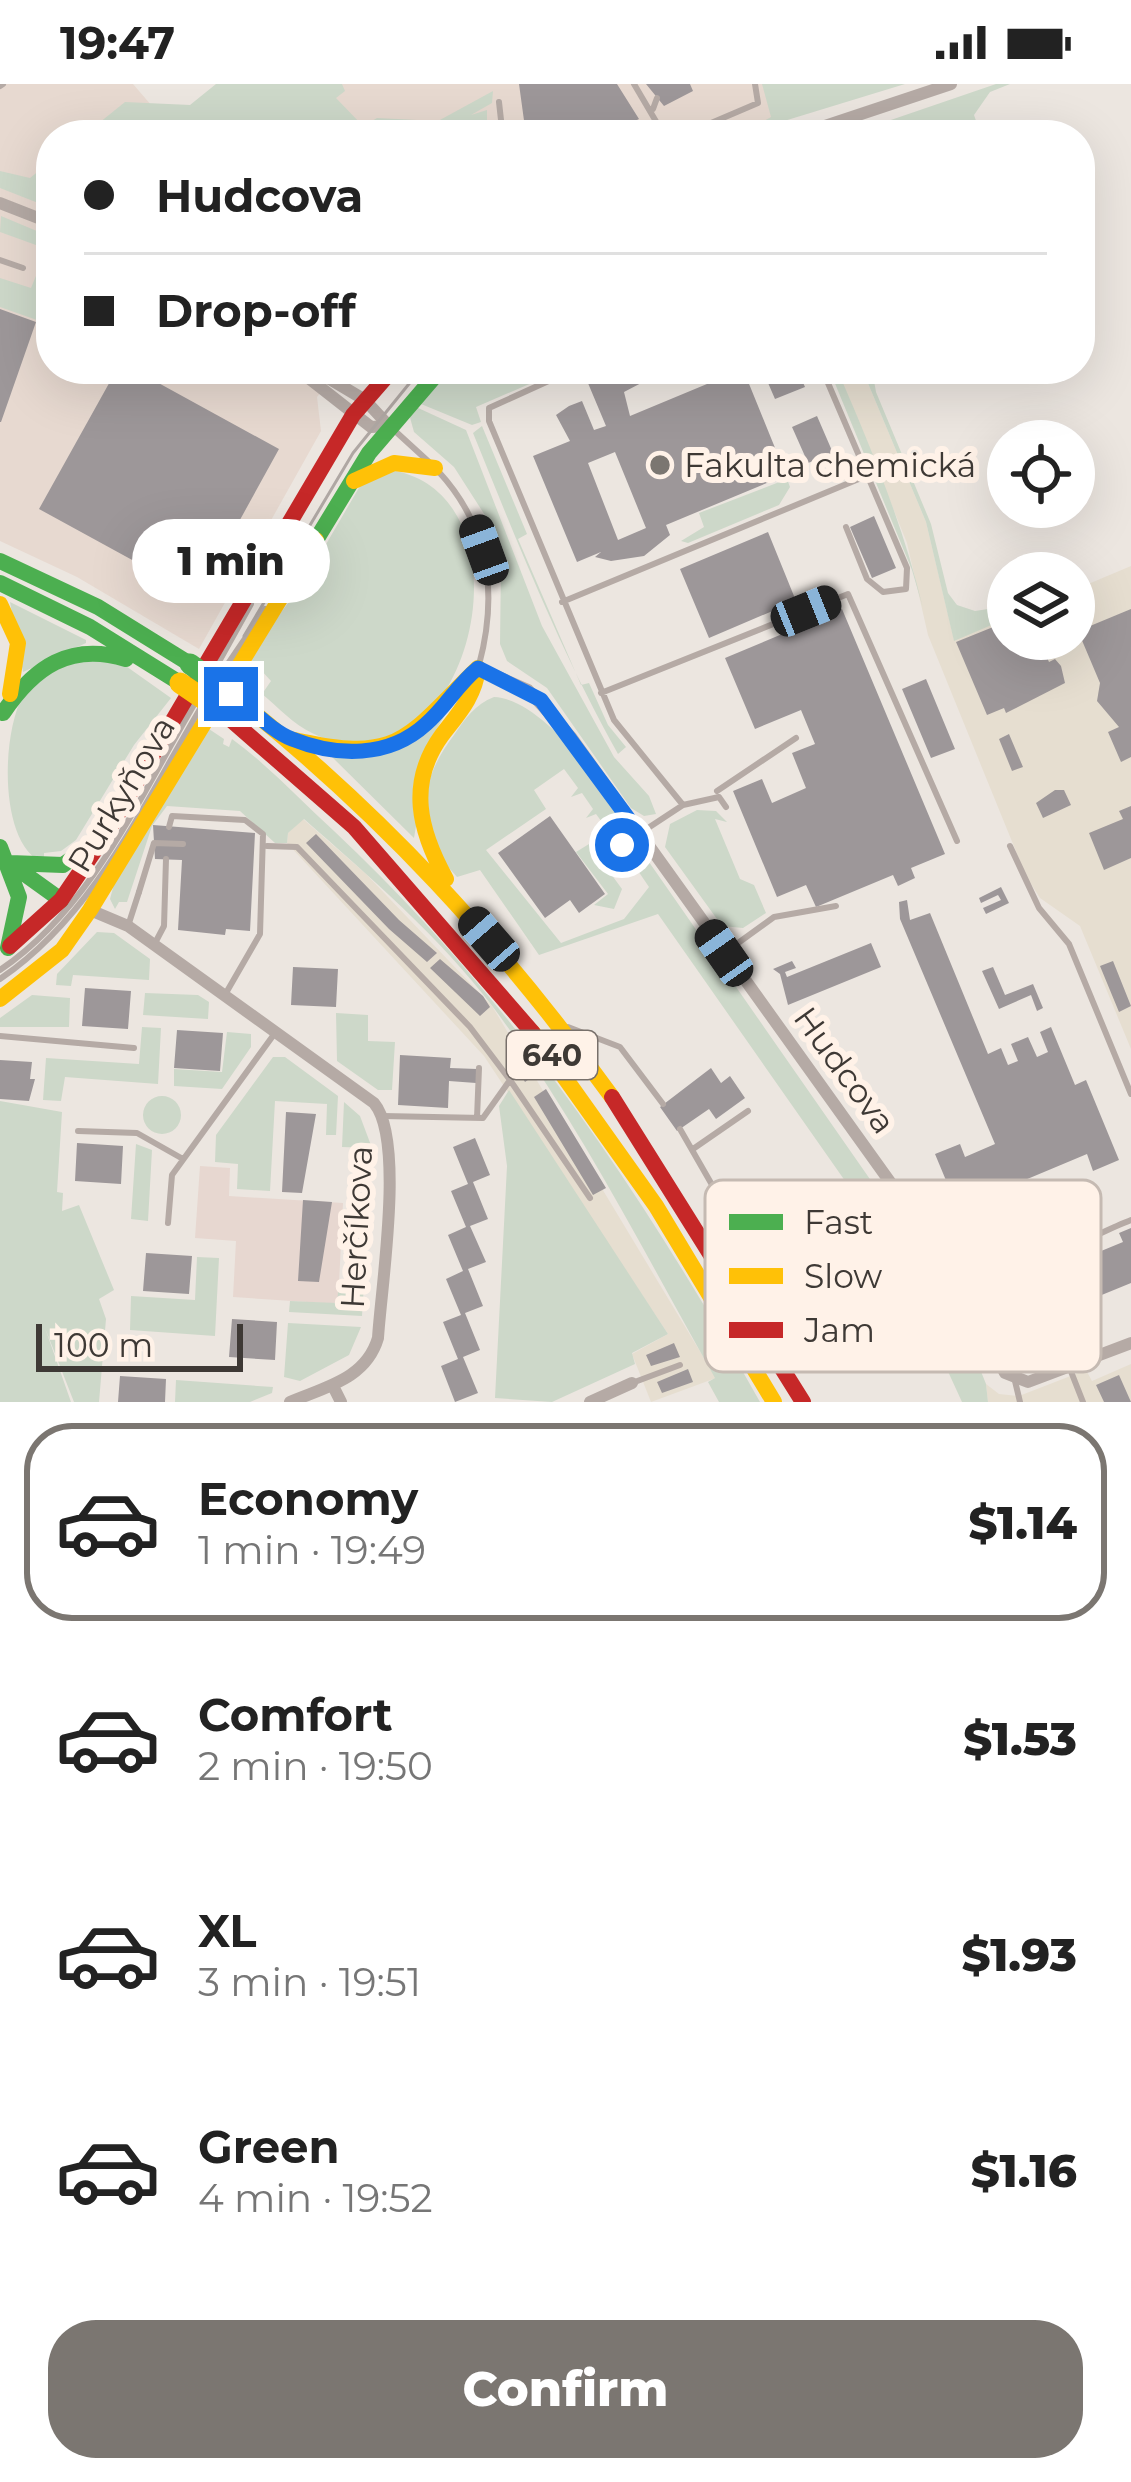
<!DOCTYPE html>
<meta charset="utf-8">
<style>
:root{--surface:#fff;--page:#f6f6f6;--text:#222;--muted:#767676;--line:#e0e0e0;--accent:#7b7671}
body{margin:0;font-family:Montserrat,sans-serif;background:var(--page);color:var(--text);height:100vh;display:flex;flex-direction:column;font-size:45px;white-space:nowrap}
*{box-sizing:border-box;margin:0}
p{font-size:39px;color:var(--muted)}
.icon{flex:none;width:66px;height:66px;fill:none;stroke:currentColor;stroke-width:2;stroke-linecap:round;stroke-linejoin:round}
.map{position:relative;height:1318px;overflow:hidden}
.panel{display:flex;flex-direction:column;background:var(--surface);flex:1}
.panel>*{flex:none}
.guide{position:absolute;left:36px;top:36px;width:1059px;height:264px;border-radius:48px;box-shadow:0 12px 48px #0002;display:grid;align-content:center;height:264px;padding:0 48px;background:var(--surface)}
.tools{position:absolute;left:987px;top:336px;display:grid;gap:24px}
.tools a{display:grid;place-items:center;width:108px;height:108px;border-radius:50%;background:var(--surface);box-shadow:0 12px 48px #0002;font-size:60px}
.scale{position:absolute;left:36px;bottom:30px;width:207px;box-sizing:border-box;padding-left:12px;border:6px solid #3e3935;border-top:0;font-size:33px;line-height:42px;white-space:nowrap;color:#3e3935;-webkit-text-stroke:9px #fff2e8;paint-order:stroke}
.end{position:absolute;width:54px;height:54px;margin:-27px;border:15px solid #1a73e8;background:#fff;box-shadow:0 0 0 6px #fff}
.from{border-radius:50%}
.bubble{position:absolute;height:84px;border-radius:42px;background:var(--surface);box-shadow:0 12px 48px #0002;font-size:39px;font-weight:800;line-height:84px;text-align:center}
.car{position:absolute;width:36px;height:72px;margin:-36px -18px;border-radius:15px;box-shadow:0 0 9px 3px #0007;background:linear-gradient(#222 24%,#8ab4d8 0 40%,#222 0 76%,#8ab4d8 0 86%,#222 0)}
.guide b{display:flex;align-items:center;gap:42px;height:114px;font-size:45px}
.guide b+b{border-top:3px solid var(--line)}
.guide i{width:30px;height:30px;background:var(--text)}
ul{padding:21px 0 0;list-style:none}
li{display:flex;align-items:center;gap:36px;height:198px;margin:0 24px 18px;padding:0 24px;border:6px solid transparent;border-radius:48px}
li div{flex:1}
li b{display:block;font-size:45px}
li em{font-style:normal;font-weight:800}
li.current{border-color:var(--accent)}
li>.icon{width:108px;height:108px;stroke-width:1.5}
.button{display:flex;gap:24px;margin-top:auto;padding:24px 48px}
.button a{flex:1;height:138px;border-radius:48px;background:var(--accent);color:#fff;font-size:48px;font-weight:800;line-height:138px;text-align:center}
.status{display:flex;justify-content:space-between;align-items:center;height:84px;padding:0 60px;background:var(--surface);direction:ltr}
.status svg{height:33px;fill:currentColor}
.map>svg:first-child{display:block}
.built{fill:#e7d9d0}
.industrial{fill:#e6ded0}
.education{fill:#e7d7d0}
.green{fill:#cdd8c9}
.building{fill:#9d9799;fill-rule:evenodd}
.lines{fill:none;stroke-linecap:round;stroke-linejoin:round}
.lane{stroke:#b5aaa5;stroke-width:6}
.street{stroke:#b5aaa5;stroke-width:12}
.fast{stroke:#4caf50;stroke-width:16}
.slow{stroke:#ffc107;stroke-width:16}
.jam{stroke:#c62828;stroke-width:16}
.tram{stroke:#afa7a3;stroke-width:3}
.lane-bridge{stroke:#b5aaa5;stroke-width:6}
.fast-bridge{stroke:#4caf50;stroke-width:21}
.slow-bridge{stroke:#ffc107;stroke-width:21}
.route{stroke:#1a73e8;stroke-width:15}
.poi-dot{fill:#7b7671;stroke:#fff2e8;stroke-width:4.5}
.labels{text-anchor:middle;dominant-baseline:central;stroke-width:12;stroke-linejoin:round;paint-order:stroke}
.shield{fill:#fff2e8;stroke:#78706b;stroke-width:3}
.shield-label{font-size:30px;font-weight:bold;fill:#3e3935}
.poi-label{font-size:33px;fill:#3e3935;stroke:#fff2e8;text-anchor:start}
.street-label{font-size:33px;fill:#3e3935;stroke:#fff2e8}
.key{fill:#fff2e8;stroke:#c5bab2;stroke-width:3}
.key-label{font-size:33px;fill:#3e3935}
</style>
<div class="status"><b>19:47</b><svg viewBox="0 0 49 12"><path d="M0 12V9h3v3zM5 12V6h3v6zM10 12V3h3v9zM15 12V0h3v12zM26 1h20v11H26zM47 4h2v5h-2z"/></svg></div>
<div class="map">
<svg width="1131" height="1318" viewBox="0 0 1131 1318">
<rect width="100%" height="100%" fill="#ece6e0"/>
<path class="built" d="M0,0H133L177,51L245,0H765L778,40L751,51H51V285H371L362,291L339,287L317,313L321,347L199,565L77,493L0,457Z"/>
<path class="industrial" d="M837,285H862L926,438L954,556L1008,534V555H1074V506L1131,482V965L1080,842L1040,814L1026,792L928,551L907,459Z
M303,735L366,790L492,922L716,1294L651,1318L632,1270L668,1250L484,972L287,759L288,749Z
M1131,1280V1318H988L986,1300L999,1310L1019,1312L1086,1286L1092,1297Z"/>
<path class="education" d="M200,1082L230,1084L229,1112L343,1119L338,1220L233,1213L236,1157L195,1154Z"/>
<path class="green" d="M216,0H342L345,7L336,14L363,42L377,34L438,37L493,7L492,19L471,31L487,26V37L479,42L472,36L440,51H84L125,18L190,21Z
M762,0H905L738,51L771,33Z
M996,0H1010L990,8L974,31L981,51H847Z
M51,77V124L0,104V87L30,94Z
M1,132L51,153V241L0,223V194L31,204L47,165L0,148Z
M447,285H564L476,323L481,338L472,341L421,320Z
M829,285H837C871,364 903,440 923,524L912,486Z
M862,285H872L876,308L931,440L948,509L957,521L975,527L1008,522V534L954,557L926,438Z
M416,323L466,346L542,542L614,673L649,712L656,730L644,732L631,724L547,604L507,577L500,560L501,481L488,436L454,383L414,348L409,330Z
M482,342L527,450L518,455L581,601L589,599L608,641L626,663L618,670C558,562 519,462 473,349Z
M390,386C543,409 469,726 312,649C293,640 278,623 262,610L271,597L248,572L304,498L360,402Z
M787,395L790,403L779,421L688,459L681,457L704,443L699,429Z
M10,518L86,556V559L23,588Z
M68,575L123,580L171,614L134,661L76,756L61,767L44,769V779C0,763 0,655 23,611C32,597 54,586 68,575Z
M494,613C542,615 608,703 624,746L616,757L605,759L600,751L607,745L596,730L586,734L593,725L582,709L571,713L578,704L564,685L534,706L546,725L486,766L561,859L624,835L649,803L632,778L622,784L619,775L630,763L642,768L950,1210L986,1300L988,1318H962L890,1161L658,830L539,871L480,786L457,793C413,746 417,700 454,651C465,635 475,620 494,613Z
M450,623L431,654L414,754L330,671L366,674Z
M206,643L224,655L223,660L229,663L232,655C269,682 300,716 334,747C510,912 642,1108 760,1318H719L708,1298L715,1294C645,1170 578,1037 493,923C440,853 370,793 304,735L288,749L287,759H275L240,727L167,722L152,742L127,818H119L115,825L110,815L114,800Z
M697,726L716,727L727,738L715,735L740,795L754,801L766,829L743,844L722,842L665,763L670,740Z
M589,760L622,805L614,825L594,821L608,810L576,768Z
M97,848L114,849L150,875L149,896L73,891L71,902L56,901L57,890Z
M145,909L198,911L209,918L208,935L143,931Z
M32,911L70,914L69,943H0V934Z
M336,929L368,931V957L395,958L392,1006H378L337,977Z
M142,943L161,944L158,1000L65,993L61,1017L43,1016L46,974L139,980Z
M227,948L251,950V963L222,1005L174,1002V985L222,988Z
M273,973H285L338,1012L336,1051H326L327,1020L275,1017L270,1107L237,1105L238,1080L215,1078L216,1051Z
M509,1006L668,1250L632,1269L635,1280L552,1318L495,1314L507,1082L499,1022Z
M143 1031a19 19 0 1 1 38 0a19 19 0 1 1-38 0Z
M0,1017L62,1028L57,1108L63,1109L62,1127L79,1121L114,1206L99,1215L106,1235L99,1318H74L45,1244L71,1318H0Z
M344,1018L360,1032L372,1064L342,1063Z
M136,1060L152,1066L148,1137L131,1135Z
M197,1173L219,1174L215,1252L130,1246L131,1212L195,1216Z
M339,1198L364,1200L362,1232L289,1228L290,1217L337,1219Z
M288,1239L361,1243L349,1271L300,1297L284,1293Z
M176,1296L273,1303L272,1309L250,1318H175Z"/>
<path class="building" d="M519,0H617L639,35L607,51H596L592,42L572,51H526Z
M646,0H690L693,7L664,22Z
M0,225L36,238L1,338H0Z
M117,285H133L279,365L198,512L39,425Z
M602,285H668L624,308L630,332L743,285L786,391L666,441L670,451L644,472L611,477L595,473L601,468L577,478L533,372L570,357L556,331L569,322L582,317L594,346L606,342L585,292ZM615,368L646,444L618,456L588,379Z
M762,285H797L805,303L775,315Z
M817,332L833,369L808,379L792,343Z
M874,432L896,484L872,494L850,443Z
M768,448L796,517L709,554L680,485Z
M842,525L945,770L911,784L915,794L898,802L893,791L816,823L806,801L777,813L733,707L762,695L772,719L806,704L792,669L815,660L801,626L755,645L725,574Z
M1131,525V673L1121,678L1108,648L1119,643L1097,617L1100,599L1078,547Z
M1008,537V555H1039L1049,578L1055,575L1061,582L1065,599L1006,629L1004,624L987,631L956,558Z
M926,595L955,665L931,674L902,605Z
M1009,650L1023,683L1012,687L999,655Z
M1055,706H1064L1071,721L1043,734L1036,719Z
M1131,722V774L1104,786L1089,749L1123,735L1119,727Z
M550,732L605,810L579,829L570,816L545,834L498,769Z
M153,741L255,749L250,847L226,845L225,851L178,846L182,776L155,775Z
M316,750L399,836L437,869L427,878L389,845L306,759Z
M1001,803L1009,819L986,830L983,824L1001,816L998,811L981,819L979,814Z
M907,816L910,836L930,829L988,970L1001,964L1008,981L1018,977L1011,960L1028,953L1037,973L1048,968L1040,948L1051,943L1075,1001L1086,996L1119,1076L1093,1087L1087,1070L982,1114L984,1120L960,1130L935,1070L960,1060L965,1073L995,1060L900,835L899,818Z
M871,859L881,883L788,921L780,890L773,885L792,877L796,884L785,888L787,893Z
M440,875L483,912L490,923L480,932L430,884Z
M1113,877L1131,922L1119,928L1100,882Z
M293,883L338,885L336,923L291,921Z
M993,883L1005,911L1033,900L1043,924L1037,927L1031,911L999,925L982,887Z
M85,904L131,907L128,945L82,942Z
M177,946L223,949L220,987L174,984Z
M523,969L536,990L525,998L512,977Z
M400,971L451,974L450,984L477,985L476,999L449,997L448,1024L398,1021Z
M0,976L32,978L30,995H35L29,1017L0,1015Z
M711,984L721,999L730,992L745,1014L716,1035L709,1025L677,1047L660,1023Z
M546,1005L606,1104L593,1111L534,1013Z
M286,1028L316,1030L302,1109L282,1108Z
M475,1054L490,1091L473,1098L488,1135L470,1142L486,1178L468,1185L483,1222L465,1229L480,1266L463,1273L478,1309L455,1318L441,1282L458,1275L443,1238L461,1231L446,1195L463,1187L448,1151L466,1143L451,1107L468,1100L453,1063Z
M77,1059L123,1062L121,1100L75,1097Z
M303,1116L332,1118L319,1198L298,1197Z
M1131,1144V1199L1087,1217L1072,1179L1123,1158L1119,1149Z
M146,1169L192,1172L189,1210L143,1207Z
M232,1235L277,1238L275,1276L229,1273Z
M674,1259L680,1273L651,1282L646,1271Z
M688,1285L693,1298L662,1309L657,1298Z
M1119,1291L1131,1318H1104L1096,1301Z
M120,1292L166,1295L165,1318H118Z"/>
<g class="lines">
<path class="lane" d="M634,0L664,51
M0,2L3,0
M499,18L502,45
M653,25L657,14
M486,51L502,45L505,51
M683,51L758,19L755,0
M0,176L23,184
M575,285L489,324V337L614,636L683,721L604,773
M822,285L907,484L906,505L883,508L867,495L846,443
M394,346L429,378
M438,387C490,443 498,510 479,581
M562,518L866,392
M211,592L251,520
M219,593L265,525
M601,609L848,510L957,757
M717,707L796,654
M683,721L719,713L726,723
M169,743L172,732L245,736L263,750L260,850L226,909
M267,762L297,763L470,943L510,996L483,1034L383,1032
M1010,762L1039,824L1069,860L1131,1010
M128,842L139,808
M154,861L164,842L166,775
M727,867L774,833L836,822
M0,886C93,823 142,708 198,614
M0,895C96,830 145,717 203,620
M568,943L620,963L663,1020
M0,952L134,964
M510,996L590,1114
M477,1034L479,984
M680,1045L719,1113L718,1164
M78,1047L137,1049L183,1075
M693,1065L748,1027
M168,1139L172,1091L275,949
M948,1173C1000,1209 1081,1155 1131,1136
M1070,1285L1083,1318
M1015,1297L1020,1318
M632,1299L680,1281"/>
<path class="street" d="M798,51L951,0
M0,119L51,139
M297,285L371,343L389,342
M313,285L365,316L389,342
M478,584L528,606L571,653L941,1169L1005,1289L1028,1298L1131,1259
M90,826L128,842L374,1019C405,1056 381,1203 378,1254C366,1295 325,1303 290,1318
M333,1302L341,1318
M590,1318L632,1299"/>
<path class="fast" d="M316,456L369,369L441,285
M0,477L98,523L190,580
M0,499L90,543L180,599
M3,629C34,583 70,558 126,575
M0,763L19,813L8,864
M10,779L63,781L106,750
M15,783L61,816"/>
<path class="slow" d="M354,397L394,379L435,384
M0,520L18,559L10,610
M231,610C382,730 499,857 612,1013
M290,655C400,680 403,657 478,584
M446,795C419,746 407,699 442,651C459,629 475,612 478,584
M0,915L62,866L90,826L316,456
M533,949L656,1122L774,1318"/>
<path class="jam" d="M221,627L354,743L533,949
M10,862L61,816L106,750L353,331L393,285
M612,1013L803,1318"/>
<path class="tram" d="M244,552L353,369L421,285"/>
<path class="lane-bridge" d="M139,808L154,759L183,760"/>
<path class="fast-bridge" d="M190,580L231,610"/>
<path class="slow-bridge" d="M180,599L221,627"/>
</g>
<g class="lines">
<path class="route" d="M231,610C250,623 271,647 292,655C337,673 389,674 426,640C446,623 457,601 478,584L541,616L639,749L622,761"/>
</g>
<circle class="poi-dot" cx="660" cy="381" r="12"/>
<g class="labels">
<rect class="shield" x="507" y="947" width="90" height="48" rx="9"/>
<g class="shield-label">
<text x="552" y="971">640</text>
</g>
<g class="poi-label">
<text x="684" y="381">Fakulta chemická</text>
</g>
<g class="street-label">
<text transform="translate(121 710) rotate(-59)">Purkyňova</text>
<text transform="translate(845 986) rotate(54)">Hudcova</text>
<text transform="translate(356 1143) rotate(-87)">Herčíkova</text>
</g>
</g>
<rect x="705" y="1096" width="396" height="192" rx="18" class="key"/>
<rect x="729" y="1130" width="54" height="16" fill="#4caf50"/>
<rect x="729" y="1184" width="54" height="16" fill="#ffc107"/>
<rect x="729" y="1238" width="54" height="16" fill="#c62828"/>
<g class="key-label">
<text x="804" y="1150">Fast</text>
<text x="804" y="1204">Slow</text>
<text x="804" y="1258">Jam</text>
</g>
</svg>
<div class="tools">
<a><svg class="icon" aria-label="locate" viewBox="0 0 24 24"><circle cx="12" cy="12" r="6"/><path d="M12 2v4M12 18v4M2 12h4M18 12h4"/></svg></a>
<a><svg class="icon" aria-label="layers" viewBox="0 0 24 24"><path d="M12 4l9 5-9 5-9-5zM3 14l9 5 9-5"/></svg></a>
</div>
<div class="scale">100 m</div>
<i class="end from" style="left:622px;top:761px"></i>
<i class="end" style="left:231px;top:610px"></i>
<div class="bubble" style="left:132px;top:435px;width:198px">1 min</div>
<i class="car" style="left:484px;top:466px;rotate:340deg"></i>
<i class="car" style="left:806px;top:527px;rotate:68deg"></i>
<i class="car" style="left:489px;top:855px;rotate:319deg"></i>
<i class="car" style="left:724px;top:869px;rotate:325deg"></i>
<div class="guide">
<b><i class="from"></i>Hudcova</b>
<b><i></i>Drop-off</b>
</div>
</div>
<section class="panel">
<ul>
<li class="current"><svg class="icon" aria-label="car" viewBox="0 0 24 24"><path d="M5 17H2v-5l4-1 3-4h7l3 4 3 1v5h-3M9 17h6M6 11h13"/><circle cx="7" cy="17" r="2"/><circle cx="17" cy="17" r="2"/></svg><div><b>Economy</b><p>1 min · 19:49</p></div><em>$1.14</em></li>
<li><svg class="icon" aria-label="car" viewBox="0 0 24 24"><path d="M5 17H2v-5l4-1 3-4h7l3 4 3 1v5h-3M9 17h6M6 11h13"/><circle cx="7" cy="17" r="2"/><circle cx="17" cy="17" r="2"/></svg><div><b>Comfort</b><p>2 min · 19:50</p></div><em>$1.53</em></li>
<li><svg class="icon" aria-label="car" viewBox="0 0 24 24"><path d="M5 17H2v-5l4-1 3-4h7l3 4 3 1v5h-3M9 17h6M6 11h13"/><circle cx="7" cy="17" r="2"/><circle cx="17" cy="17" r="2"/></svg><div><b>XL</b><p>3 min · 19:51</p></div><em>$1.93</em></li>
<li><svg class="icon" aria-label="car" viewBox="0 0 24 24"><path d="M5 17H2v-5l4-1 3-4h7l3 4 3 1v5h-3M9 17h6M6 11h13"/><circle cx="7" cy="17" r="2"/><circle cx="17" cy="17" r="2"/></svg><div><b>Green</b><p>4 min · 19:52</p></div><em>$1.16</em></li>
</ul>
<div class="button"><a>Confirm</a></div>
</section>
